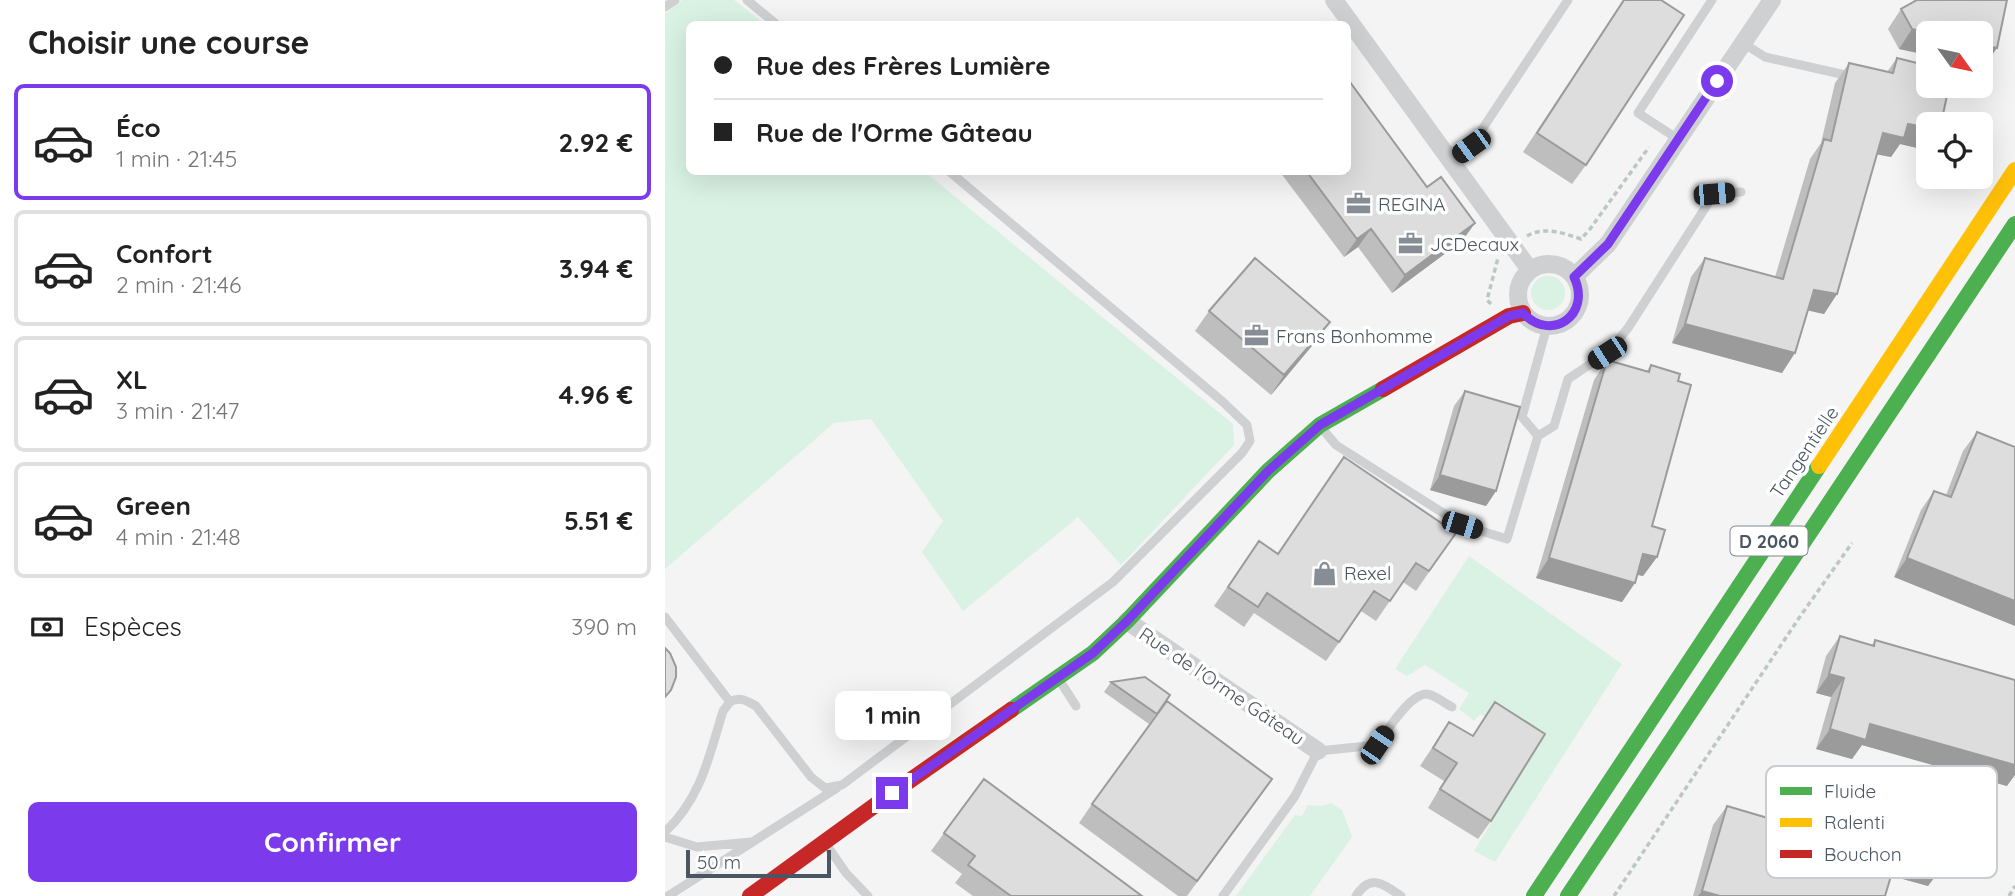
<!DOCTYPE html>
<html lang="fr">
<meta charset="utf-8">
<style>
:root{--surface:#fff;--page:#f2f2f2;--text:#222;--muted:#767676;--line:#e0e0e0;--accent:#7c3aed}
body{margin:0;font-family:Quicksand,sans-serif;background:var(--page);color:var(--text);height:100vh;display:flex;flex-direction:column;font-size:26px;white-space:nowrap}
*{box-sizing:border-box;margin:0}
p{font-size:23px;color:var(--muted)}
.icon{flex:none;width:38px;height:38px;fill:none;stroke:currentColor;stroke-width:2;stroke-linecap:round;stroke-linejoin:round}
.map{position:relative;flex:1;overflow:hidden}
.details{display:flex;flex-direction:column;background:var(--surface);width:665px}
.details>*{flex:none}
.guide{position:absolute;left:21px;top:21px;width:665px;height:154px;border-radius:10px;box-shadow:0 7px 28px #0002;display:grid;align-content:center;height:154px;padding:0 28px;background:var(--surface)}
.needle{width:46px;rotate:123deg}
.fabs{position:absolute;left:1251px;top:21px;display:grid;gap:14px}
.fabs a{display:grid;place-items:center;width:77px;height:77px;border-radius:10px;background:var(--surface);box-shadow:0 7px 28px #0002;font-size:35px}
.scale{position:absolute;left:21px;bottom:18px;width:145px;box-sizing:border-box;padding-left:7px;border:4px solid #4a5661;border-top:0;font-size:19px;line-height:24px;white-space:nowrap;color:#4a5661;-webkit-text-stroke:5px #fff;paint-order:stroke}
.end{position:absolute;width:32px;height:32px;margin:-16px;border:9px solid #7c3aed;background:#fff;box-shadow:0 0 0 4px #fff}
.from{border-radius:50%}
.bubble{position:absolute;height:49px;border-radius:10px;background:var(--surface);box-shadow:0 7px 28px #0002;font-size:23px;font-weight:700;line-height:49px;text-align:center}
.car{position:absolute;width:21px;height:42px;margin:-21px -10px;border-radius:9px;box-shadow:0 0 5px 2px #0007;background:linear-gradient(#222 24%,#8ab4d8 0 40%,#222 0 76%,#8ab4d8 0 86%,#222 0)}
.guide b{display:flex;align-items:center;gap:24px;height:66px;font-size:26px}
.guide b+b{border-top:2px solid var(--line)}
.guide i{width:18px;height:18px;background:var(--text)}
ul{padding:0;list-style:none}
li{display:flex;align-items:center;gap:21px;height:116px;margin:0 14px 10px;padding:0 14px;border:4px solid var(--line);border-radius:10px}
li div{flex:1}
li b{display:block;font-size:26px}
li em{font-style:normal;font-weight:700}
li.current{border-color:var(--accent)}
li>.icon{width:63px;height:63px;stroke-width:1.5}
h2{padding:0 28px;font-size:32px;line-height:84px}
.pay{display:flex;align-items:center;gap:18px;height:77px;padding:0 28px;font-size:26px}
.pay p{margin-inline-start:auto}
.primary-button{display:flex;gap:14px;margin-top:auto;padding:14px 28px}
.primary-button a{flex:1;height:80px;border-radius:10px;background:var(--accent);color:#fff;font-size:28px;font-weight:700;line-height:80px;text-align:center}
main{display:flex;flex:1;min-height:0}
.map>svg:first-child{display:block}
.green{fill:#d9f2e3}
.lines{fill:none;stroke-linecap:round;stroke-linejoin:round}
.path{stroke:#bcc7c4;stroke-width:3.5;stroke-dasharray:5 3.5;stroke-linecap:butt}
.lane{stroke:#ced0d2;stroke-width:9}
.street{stroke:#ced0d2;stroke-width:18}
.fast{stroke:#4caf50;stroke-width:16}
.slow{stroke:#ffc107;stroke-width:16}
.jam{stroke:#c62828;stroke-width:16}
.wall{fill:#bebebf}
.shaded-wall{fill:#9b9b9b}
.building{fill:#ddddde;stroke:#9b9b9b;stroke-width:2}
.route{stroke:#7c3aed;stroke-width:9}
.labels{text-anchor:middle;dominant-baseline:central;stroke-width:7;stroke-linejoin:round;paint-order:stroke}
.shield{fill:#fff;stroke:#808990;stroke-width:2}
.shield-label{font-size:18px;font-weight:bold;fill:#4a5661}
.poi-label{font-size:19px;fill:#4a5661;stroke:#fff;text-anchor:start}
.street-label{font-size:19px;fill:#4a5661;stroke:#fff}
.key{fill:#fff;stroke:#c9ccd0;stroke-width:2}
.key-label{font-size:19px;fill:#4a5661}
</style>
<main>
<section class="details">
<h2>Choisir une course</h2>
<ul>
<li class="current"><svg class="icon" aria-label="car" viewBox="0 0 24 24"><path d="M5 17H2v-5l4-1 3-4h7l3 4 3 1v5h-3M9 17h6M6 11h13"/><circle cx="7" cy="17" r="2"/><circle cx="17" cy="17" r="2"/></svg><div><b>Éco</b><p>1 min · 21:45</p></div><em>2.92 €</em></li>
<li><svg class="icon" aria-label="car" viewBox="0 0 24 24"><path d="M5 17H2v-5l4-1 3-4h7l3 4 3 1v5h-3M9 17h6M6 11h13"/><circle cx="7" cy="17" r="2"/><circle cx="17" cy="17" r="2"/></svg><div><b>Confort</b><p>2 min · 21:46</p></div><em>3.94 €</em></li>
<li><svg class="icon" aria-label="car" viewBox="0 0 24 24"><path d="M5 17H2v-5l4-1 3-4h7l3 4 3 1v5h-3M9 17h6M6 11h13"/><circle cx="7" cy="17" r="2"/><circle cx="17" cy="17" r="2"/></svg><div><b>XL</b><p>3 min · 21:47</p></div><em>4.96 €</em></li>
<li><svg class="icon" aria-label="car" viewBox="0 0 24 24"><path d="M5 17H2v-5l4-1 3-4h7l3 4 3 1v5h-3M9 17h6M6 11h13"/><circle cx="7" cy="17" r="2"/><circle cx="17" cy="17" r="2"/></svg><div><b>Green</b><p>4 min · 21:48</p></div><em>5.51 €</em></li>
</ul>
<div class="pay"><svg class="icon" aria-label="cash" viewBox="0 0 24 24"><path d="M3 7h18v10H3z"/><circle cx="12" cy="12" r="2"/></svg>Espèces<p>390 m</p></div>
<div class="primary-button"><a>Confirmer</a></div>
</section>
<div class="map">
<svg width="1350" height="896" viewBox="0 0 1350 896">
<rect width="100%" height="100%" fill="#f4f4f4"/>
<path class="green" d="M17,0H69L100,24H24V172H260L568,424L569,445L456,565L413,517L298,611L257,552L278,521L206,419L169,423L0,569V14Z
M866 293a17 17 0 1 1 34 0a17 17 0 1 1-34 0Z
M804,556L957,664L830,862L809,851L871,749L815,714L809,721L794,709L804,693L760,665L742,676L730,669Z
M666,803L677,810L687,837L645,896H571L630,815L637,816L643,805L657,806Z"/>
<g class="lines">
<path class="path" d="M862,236C879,226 898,233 916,239L925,229L984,147
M826,304L822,300L833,258
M949,896L1134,618L1187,543
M1344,896L1350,886"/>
<path class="lane" d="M82,0L111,24
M0,7L10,0
M1078,43L1100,57L1185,76
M1013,139L973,113L1047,0
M786,161L806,146L903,0
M655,426L671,445L797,525L842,539L873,436L889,426L903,379L942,353L963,328L1049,194L1076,192
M873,436L857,417L882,326
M0,617L65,702L58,711C44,757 36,798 0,832
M393,678L411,706
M65,702C75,696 82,701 91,706L146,777L160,788L177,785L448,582L577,453L585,441L582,425L558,402L285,172
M0,837L32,847L86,842
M161,844L181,873L203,896
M3,896L172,788
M558,896L630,796L653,751L712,745C721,732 745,693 762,694C770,695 779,703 787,707
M691,896C706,873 718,884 736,896"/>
<path class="street" d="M669,0L865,270
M853 295a31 31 0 1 1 62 0a31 31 0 1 1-62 0Z
M909,277L943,244L1107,0
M462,621L653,751"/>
<path class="fast" d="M346,710L428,653L462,621L603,471L655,425L718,389
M869,896L1154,466
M903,896L1350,224"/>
<path class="slow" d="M1154,466L1350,170"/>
<path class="jam" d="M718,389L844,316L858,313
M85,896L227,793L346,710"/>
</g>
<path class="wall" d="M958,0H996L921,165L907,184L858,152Z
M1249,0H1342L1318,68L1234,49L1223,29L1236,9L1248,2Z
M1232,58L1264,124V146L1261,150L1235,144L1226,157L1212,154L1172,294L1159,314L1143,310L1117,373L1007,343L1026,277L1040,258L1110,277L1145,159L1156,143L1170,83L1184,63L1222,72Z
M615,172H682L762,187L810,223L797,241L727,293L693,247L679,257Z
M544,311L651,341L606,395L530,331Z
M942,360L981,372L986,365L1013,381L987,526L992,557L978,576L973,575L957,602L871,578L929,380Z
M800,391L831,491L821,506L765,490L789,406Z
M1312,432L1350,447L1229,577L1256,510L1269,491L1281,495L1298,451Z
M791,533L751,591L738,582L711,621L696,611L661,661L589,613L579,627L549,606L594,541L613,554Z
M1175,636L1207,645L1210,640L1342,786L1197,745L1187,759L1151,749L1166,697L1151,693L1161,656Z
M446,682L505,695L484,724L439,692Z
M830,702L826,821L813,839L763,808L779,781L755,766L784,722L808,736Z
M1215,784L1284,862L1276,860L1263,886L1227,876L1235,848L1194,837L1205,798Z
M594,798L522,896H513L414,823L427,804Z
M1062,806L1220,896H1028L1048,825Z
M279,833L477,896H308L290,883L297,874L266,851Z"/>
<path class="shaded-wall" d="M1247,29L1264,33V55L1234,49Z
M1316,45L1332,48L1318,68L1316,67Z
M1243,124L1264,128V146L1261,150L1235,144L1226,157L1204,153L1218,133Z
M810,223L797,241L727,293L740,275Z
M706,229L693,247L679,257L692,239Z
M1149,290L1172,294L1159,314L1136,309Z
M665,322L651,341L606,395L619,375Z
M1020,324L1130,353L1117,373L1007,343Z
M775,475L831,491L821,506L765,490Z
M978,554L992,557L978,576L965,573Z
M884,558L970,583L957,602L871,578Z
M1242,558L1350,601V626L1229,577Z
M1164,674L1179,678L1166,697L1151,693Z
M1205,724L1350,765V775L1342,786L1197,745L1187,759L1151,749L1165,729Z
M1204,823L1245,835L1235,848L1194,837Z
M1281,845L1294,848L1284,862L1271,858Z
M1236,863L1273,873L1263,886L1227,876Z
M1037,891L1055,896H1033Z"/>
<path class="building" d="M959,0H996L1019,15L921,165L872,133Z
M1252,0H1342L1332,48L1316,45V33H1264L1247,29L1236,9Z
M1232,58L1264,66V86H1284L1276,124H1264V128L1243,124L1239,138L1218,133L1172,294L1149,290L1130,353L1020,324L1040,258L1118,279L1159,139L1166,141L1184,63L1228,73Z
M682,78L762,187L776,177L810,223L740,275L706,229L692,239L642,172H682Z
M590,258L665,322L619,375L544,311Z
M942,360L984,372L986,365L1015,374L1013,381L1026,385L987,526L1000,530L992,557L978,554L970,583L884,558Z
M800,391L855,407L831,491L775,475Z
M1312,432L1350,447V601L1242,558L1269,491L1286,497Z
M679,457L791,533L764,571L751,563L725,601L709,591L674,642L602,593L593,607L563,587L594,541L613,554Z
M1175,636L1209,646L1210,640L1350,680V765L1205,724L1201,740L1165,729L1179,678L1164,674Z
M0,648L5,653L11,667V677L6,690L0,697Z
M480,677L505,695L492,714L446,682Z
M502,701L607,779L532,881L427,804Z
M830,702L880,734L826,821L775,789L792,763L768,748L784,722L808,736Z
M319,779L477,896H346L303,865L310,856L279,833Z
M1062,806L1232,856L1220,896H1055L1037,891Z"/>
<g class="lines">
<path class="route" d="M227,793L428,653L462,621L603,471L655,425L844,316L858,313C886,343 927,315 909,277L943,244L1052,81"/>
</g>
<defs>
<symbol id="office-bare" viewBox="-9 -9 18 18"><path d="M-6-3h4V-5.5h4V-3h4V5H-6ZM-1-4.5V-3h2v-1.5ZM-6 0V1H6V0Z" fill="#868d94" stroke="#fff" stroke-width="2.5" paint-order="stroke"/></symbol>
<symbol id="shop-bare" viewBox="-9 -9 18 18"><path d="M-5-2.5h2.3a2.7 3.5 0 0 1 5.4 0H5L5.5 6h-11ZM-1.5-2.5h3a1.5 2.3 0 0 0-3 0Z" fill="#868d94" stroke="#fff" stroke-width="2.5" paint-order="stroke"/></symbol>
</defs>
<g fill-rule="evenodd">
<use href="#office-bare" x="676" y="186" width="35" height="35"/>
<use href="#office-bare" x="728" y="226" width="35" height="35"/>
<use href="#office-bare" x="574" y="318" width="35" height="35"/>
<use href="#shop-bare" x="642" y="556" width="35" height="35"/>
</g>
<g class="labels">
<rect class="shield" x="1065.5" y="526.5" width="77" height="29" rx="5"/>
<g class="shield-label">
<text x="1104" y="541">D 2060</text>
</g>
<g class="poi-label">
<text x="713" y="204">REGINA</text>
<text x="765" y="244">JCDecaux</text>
<text x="611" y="336">Frans Bonhomme</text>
<text x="679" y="573">Rexel</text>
</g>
<g class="street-label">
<text transform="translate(1139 452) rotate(-56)">Tangentielle</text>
<text transform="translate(557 686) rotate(34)">Rue de l'Orme Gâteau</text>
</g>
</g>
<rect x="1101" y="766" width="231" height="112" rx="10" class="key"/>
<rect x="1115" y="787" width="32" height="8" fill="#4caf50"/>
<rect x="1115" y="818" width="32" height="9" fill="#ffc107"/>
<rect x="1115" y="850" width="32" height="8" fill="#c62828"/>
<g class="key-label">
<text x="1159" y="798">Fluide</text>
<text x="1159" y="829">Ralenti</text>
<text x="1159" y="861">Bouchon</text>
</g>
</svg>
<div class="fabs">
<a><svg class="needle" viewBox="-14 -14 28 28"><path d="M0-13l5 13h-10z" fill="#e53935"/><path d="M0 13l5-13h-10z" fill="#767676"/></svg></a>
<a><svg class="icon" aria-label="locate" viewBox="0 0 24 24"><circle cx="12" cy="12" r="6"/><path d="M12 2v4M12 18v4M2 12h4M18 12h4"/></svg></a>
</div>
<div class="scale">50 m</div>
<i class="end from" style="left:1052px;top:81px"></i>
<i class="end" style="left:227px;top:793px"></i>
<div class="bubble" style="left:170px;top:691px;width:116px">1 min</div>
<i class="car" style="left:806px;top:146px;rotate:234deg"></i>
<i class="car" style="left:1049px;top:194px;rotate:85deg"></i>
<i class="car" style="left:942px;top:353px;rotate:237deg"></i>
<i class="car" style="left:797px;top:525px;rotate:107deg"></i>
<i class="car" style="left:712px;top:745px;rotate:34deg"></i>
<div class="guide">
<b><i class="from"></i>Rue des Frères Lumière</b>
<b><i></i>Rue de l'Orme Gâteau</b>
</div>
</div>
</main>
